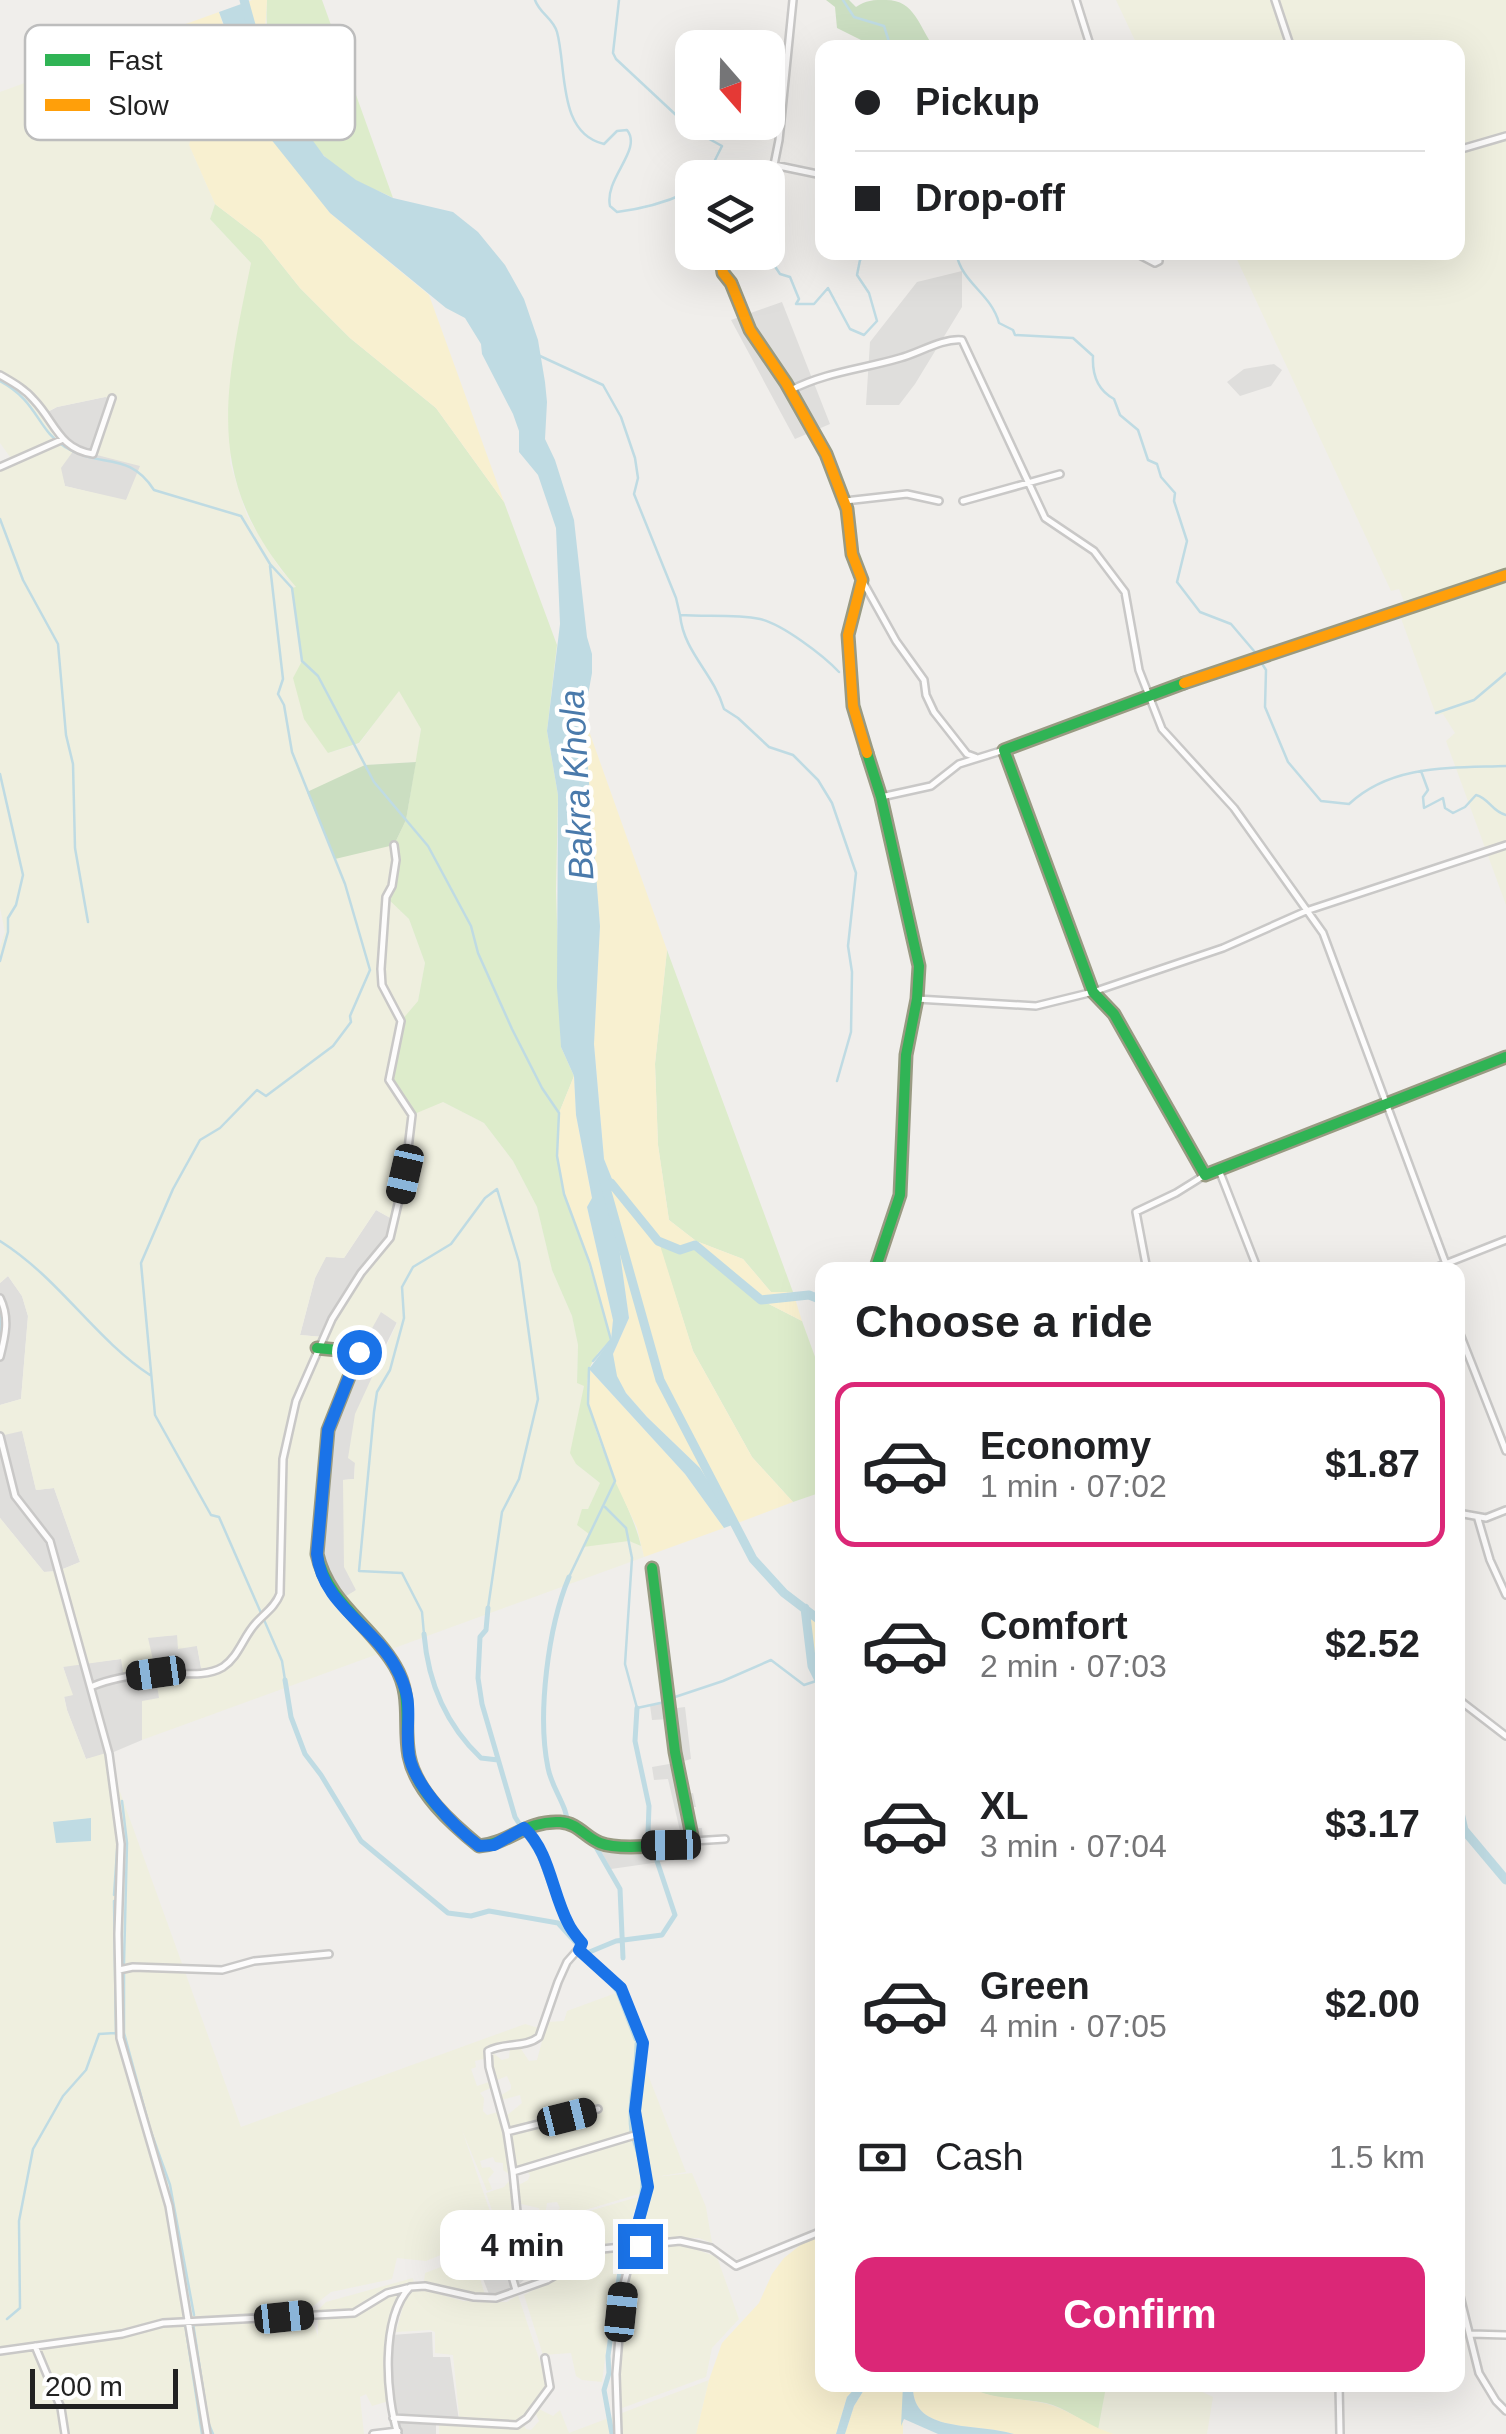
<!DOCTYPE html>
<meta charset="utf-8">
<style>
:root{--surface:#fff;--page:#f6f6f6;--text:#202124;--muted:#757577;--line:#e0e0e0;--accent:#db2777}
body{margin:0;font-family:Arial,sans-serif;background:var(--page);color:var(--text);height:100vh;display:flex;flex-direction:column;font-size:38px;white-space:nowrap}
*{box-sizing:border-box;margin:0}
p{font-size:32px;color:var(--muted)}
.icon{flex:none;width:55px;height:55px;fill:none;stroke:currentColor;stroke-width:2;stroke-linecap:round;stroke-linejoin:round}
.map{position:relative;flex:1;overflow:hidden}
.details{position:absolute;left:815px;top:1262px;width:650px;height:1130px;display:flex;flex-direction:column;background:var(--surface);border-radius:20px;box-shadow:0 10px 40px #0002}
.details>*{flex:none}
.top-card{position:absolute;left:815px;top:40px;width:650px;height:220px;border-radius:20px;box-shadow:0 10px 40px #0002;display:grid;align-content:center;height:220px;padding:0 40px;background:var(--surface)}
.needle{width:65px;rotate:160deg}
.controls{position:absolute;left:675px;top:30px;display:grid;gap:20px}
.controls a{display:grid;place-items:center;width:110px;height:110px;border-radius:20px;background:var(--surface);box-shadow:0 10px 40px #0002;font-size:50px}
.scale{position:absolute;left:30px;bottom:25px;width:148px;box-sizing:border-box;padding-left:10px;border:5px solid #222;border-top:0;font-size:28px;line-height:35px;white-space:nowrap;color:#222;-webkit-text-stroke:8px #fff;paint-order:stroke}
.end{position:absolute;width:45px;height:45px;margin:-22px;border:12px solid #1a73e8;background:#fff;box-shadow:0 0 0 5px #fff}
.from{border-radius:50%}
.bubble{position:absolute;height:70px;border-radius:20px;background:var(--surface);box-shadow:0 10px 40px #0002;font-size:32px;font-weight:700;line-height:70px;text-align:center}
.car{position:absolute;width:30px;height:60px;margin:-30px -15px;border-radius:12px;box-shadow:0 0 8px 2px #0007;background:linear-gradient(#222 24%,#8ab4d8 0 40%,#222 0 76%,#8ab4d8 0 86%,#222 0)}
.top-card b{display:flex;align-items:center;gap:35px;height:95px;font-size:38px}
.top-card b+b{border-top:2px solid var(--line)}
.top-card i{width:25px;height:25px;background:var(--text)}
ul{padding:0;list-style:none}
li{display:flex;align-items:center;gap:30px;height:165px;margin:0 20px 15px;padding:0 20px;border:5px solid transparent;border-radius:20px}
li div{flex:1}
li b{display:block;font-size:38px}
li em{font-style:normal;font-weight:700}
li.selected{border-color:var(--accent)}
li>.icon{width:90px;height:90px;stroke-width:1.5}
h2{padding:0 40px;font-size:45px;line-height:120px}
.pay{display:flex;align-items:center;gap:25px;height:110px;padding:0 40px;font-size:38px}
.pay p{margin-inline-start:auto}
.primary-button{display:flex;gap:20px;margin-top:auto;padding:20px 40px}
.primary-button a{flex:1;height:115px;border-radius:20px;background:var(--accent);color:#fff;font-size:40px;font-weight:700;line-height:115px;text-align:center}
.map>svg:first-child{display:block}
.residential{fill:#dfdedc}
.farmland{fill:#efefdf;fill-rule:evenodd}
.grass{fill:#ddeccb}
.forest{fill:#cbdec1}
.sand{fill:#f8f0d0}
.water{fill:#bfdbe3}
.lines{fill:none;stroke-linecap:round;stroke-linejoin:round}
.stream{stroke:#bfdbe3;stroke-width:2.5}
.canal{stroke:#bfdbe3;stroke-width:5}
.river{stroke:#bfdbe3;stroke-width:9}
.street-casing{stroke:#c9c8c7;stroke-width:10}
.fast-casing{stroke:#999a82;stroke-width:15}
.slow-casing{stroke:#999a82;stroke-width:15}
.street{stroke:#fdfcfc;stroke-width:5}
.fast{stroke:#30b455;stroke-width:10}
.slow{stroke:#ff9f0a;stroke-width:10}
.route{stroke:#1a73e8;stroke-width:12}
.labels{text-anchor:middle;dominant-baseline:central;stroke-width:9;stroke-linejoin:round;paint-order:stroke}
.water-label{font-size:35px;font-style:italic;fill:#4a7aab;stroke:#fff}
.key{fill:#fff;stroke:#bdbdbd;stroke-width:2.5}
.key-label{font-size:28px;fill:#222}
</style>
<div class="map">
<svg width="1506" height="2434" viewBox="0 0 1506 2434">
<rect width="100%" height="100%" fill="#f0eeeb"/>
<path class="residential" d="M962,271V307L915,384L899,405H866L870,342L917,282Z
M782,302L830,424L795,439L731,320Z
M1274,364L1282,370L1271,386L1240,396L1227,382L1244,369Z
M105,397L112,398L141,466L126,501L65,486L44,414L57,407Z
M376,1210L394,1220L390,1238L323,1337L300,1335L315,1278L326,1256L344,1258Z
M8,1276L22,1296L28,1316L21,1399L0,1405V1357L6,1316L0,1317V1283Z
M380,1311L397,1322L382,1353L355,1462L354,1479L343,1480L356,1591L338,1601L317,1554L328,1430L359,1352Z
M22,1430L36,1490L54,1488L80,1562L58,1571L44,1572L0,1518V1456H3L0,1435Z
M177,1635L197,1646L202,1673L159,1699L142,1702V1740L109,1754L86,1759L67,1710L64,1696L72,1695L63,1666L121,1659L155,1672L147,1637Z
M667,1701L669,1709L685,1707L691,1759L677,1763L684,1794L693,1793L696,1807H686L690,1828H702L703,1841L683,1844L668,1779L654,1780L652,1767L675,1763L670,1719L652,1720L650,1705Z
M596,1842L671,1845L674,1860L611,1869Z
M501,2238L520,2241L533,2272L500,2301L489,2294L477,2264V2246Z
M432,2332L433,2357H450L459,2421L436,2420V2434H366L395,2431L388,2384L392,2335Z"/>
<path class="farmland" d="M1116,0H1506V905L1446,741L1455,733L1443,714L1436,715L1398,610L1406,607L1399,589L1391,591L1234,253L1458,252V48L1138,47Z
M180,26L198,113L189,145L215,204L210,219L251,263L237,348L230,463L247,516L280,569L297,588L328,753L359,744L399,690L421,729L416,762L365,765L394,845L396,860L392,886L386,897L409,919L425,963L418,1001L401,1022L443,1102L484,1123L513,1161L537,1207L552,1270L572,1316L578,1345L577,1383L584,1385L576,1464L600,1483L588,1509L589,1534L583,1546L629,1541L641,1546L644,1557L142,1740V1701L159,1698L155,1673L124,1678L121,1659L63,1667L73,1695L64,1697L67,1710L86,1759L106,1753L241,2127L525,2024L539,2028L538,2036L532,2039L494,2045L486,2050L487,2058L475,2061L476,2067L471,2069L477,2086L489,2082L492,2087L480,2093L484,2098L483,2111L487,2115L498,2112L507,2142L517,2220L508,2237L498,2236L499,2231L486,2193L504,2187L510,2180L509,2174L503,2170V2163L495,2162L493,2157L480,2161L482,2168L490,2167L494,2172L488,2179L492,2189L487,2191L462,2130L497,2232L426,2261L397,2258L392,2279L331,2292L308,2310L318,2336V2319L312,2316L326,2302L413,2278L414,2283L401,2291L388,2344L389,2401L372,2406L366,2394L360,2397L364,2434H0V1518L44,1572L58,1571L80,1562L54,1488L36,1490L22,1431L0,1436L3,1456H0V1405L21,1399L28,1316L22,1296L8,1276L0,1283V947L5,932L0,908V467L13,461L0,443V92ZM105,397L112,398L93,454L140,466L126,500L65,486L61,468L74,450L45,413L57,407ZM376,1210L394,1220L390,1238L349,1290L323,1337L300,1335L315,1278L326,1257L344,1258ZM381,1312L397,1323L355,1414L348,1458L355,1463L354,1479L343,1480L344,1567L356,1590L338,1601L317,1554L333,1417L359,1352ZM177,1635L178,1649L197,1646L202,1673H156L148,1638Z
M616,1993L686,2172L655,2177L692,2173L706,2207L712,2243L699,2238L634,2239L653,2176L644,2181L642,2193L562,2217L556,2213L560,2208L557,2202L547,2203L544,2221L525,2228L520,2226L522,2216L532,2220L540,2212L539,2208L521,2204L517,2186L528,2180L530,2175L526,2169L516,2170L506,2116L522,2103L520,2095L501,2100L500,2096L511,2089V2085L507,2076L495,2081L493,2053L502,2060L509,2058L510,2049L519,2046L529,2061L537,2060L547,2022L564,2021L567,2011Z
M638,2197L626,2239L620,2238L572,2259L540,2279H534L536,2268L520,2231Z
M684,2245L717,2257L739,2319L712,2348L706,2377L614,2411L612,2383L628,2248Z
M613,2248L617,2268L602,2382L582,2380L576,2376L571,2353L543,2355L524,2295Z
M472,2255L476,2256V2265L485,2295L424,2282L425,2273Z
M422,2289L463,2301L507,2302L518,2295L548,2386L532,2404L523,2424L526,2429L531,2430L539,2421L535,2412L539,2409L553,2416L560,2410L569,2433L709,2380L696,2434H439V2424H460L453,2355L435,2353V2332L430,2330L396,2332L405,2299L413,2291Z
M1106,2385H1242L1194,2388L1213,2397L1207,2434H1114L1098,2430Z"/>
<path class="grass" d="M267,0H322L393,198C382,192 369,188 357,181C296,146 262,68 267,0Z
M215,204L261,239L300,288L350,338L436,408L504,502L557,645L547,731L558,795L556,891L561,1047L574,1076L559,1113L579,1231L611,1340C603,1347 596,1354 591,1365C572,1411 631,1499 641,1546L629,1541L583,1547L589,1534L577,1525L582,1509H588L600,1483L576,1464L570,1453L584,1386L577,1383L578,1345L572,1316L552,1270L537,1207L513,1161L484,1123L443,1102L412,1115L389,1080L401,1021L418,1001L425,963L409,919L386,897L392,886L396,860L394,845L406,820L421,729L399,691L359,743L328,753L304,719L293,678L302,661L292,588L296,587C202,479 225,391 251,263L210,219Z
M667,950L793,1292H771L743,1259L696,1241L669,1220L658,1145L655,1064Z
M658,1241L680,1250L695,1245L761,1300L802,1321L822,1376V1492L793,1502L752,1457L693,1351Z
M967,2385H1106V2387L1098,2430C1082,2421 1064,2407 1046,2403C1021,2398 989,2401 967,2385Z"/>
<path class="forest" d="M826,0H849L856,7C866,0 873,0 886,0C915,0 919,27 934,47H875L837,28L835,7Z
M416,762L406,820L394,845L335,859L307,792L365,765Z"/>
<path class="sand" d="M252,0H267L265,30L285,102L260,58L245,3Z
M219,12L237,68L330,213L429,295L504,502L436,408L350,338L300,288L261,239L215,204L189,145L198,112L180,26Z
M584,717L667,950L655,1064L658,1145L669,1220L696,1241L743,1259L771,1292H793L802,1321L761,1300L695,1246L680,1250L659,1242L693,1351L752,1457L793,1502L735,1524L700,1468L647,1417L626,1393L616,1376L613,1354L629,1318L616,1225L605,1184L615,1188L604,1159L594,1044L600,926Z
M574,1076L576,1115L592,1199L587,1207L613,1320L611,1340L590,1264L564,1194L557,1156L559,1113Z
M589,1369L685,1474L724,1528L644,1557L637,1528L615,1481L588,1404Z
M809,1618L822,1627V1677L814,1660Z
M822,2235V2385H858L847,2397L836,2434H696L709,2380L722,2343L759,2303L772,2274L784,2258L803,2243Z
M867,2385H903V2434H845L854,2406Z
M913,2385H967C988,2400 1018,2397 1043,2403C1068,2408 1089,2427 1114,2434H1014C973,2422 911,2434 913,2385Z"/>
<path class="water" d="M244,3L262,61L285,102L324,156L356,180L393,198L453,212L478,232L505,265L524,299L538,340L545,382L547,402L545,439L555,460L574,520L587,637L592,654V673L584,717L600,926L594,1044L604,1159L616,1189L605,1186L616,1225L629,1318L613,1354L617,1376L626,1393L647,1417L700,1468L735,1524L724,1528L685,1474L589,1369L611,1340L613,1320L587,1207L592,1198L576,1115L574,1076L561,1047L557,987L558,795L547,731L560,624L556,528L538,475L519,452V431L513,414L482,354L481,344L465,318L446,308L330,213L262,128L219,12Z
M91,1818V1841L56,1843L53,1822Z
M858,2385H867L854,2406L845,2434H836L847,2397Z
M903,2385H913C911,2434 973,2422 1014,2434H938L904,2419L901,2426Z"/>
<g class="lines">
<path class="stream" d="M535,0C540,14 553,18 557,32C567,68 557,133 604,144L617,131L627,130C643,150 604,178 610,206L617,212C641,209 664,203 686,193L692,196
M619,0L613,53L616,59L691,129L722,146L706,178
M843,0L854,17L884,26L891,48
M758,252L772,262L780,274L790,277L799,299L796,304H814L828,288L850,329L864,335L877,321L869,293L857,275L860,260L871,252
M956,252C961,283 991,293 999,323L1013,330L1015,335L1073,338L1093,356C1092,375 1097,390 1114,399L1120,415L1138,430L1148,460L1157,464L1161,477L1175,493L1174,501L1187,541L1177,582L1200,612L1231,624L1254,651L1266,670L1265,707L1288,762L1321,801L1349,804C1392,764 1451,768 1506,766
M540,356L603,385L621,417L635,458L638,478L634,494L676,598L680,615C706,617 734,614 760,619C782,624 823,655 839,672
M0,381C38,401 37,430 65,447C99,469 129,450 154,490L241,516L270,564L292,588L302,661L318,676L374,782L428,846L471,926L478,953L512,1029L542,1088L559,1113L557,1156L564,1194L590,1264L611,1340L593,1361
M0,519L23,580L58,644L66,735L73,764L75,848L88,922
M270,566L283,679L278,694L284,705L292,752L345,884L370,970L350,1016L351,1022L333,1046L266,1096L257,1090L220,1128L200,1140L173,1189L141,1263L155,1415L211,1515L219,1517L282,1661L285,1680
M680,615C684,653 713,672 724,709L738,718L769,747L793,755L818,780L832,803L856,873L848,946L852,972L851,1032L837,1081
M1436,713L1474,700L1506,673
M1421,771L1428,790L1423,797L1424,808L1443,798L1445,808L1453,813L1465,807L1476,795C1489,798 1492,812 1506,815
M0,774L23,875L16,905L8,918V932L0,961
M0,1241C59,1278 94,1338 150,1375
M0,1308V1339
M605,1507L626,1528L632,1558L625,1664L637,1708L665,1702
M569,1577L615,1481L588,1404L589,1368
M424,1634L422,1612L402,1573L359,1571L374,1412L377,1392L390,1370L404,1318L402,1287L413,1267L451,1244L485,1198L497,1189L519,1262L538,1399L519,1479L502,1512L488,1608
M672,1698L723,1681L771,1660L804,1685L819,1680
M122,1801L127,1843L124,1963
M114,1895L118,1837
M114,1901L116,2035L152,2157
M124,1971V2033L150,2129L170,2185L194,2315
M7,2319L20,2308L19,2221L33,2149L63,2096L86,2070L99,2034L115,2033
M185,2323L202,2434
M193,2323L208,2422L213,2434"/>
<path class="canal" d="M488,1608L486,1630L480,1637L478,1678L482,1704L515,1817L539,1855L565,1926
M424,1634C428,1682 445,1724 481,1758L498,1760
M285,1680L291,1717L305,1754L321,1775L361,1841L448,1913L471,1916L489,1911L558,1923L578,1945
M568,1825C567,1805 552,1789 548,1768C537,1715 548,1627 569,1577
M593,1842L620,1889L623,1958
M587,1953L616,1941L662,1935L675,1915L648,1834L649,1806L635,1741L637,1708
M608,1979L618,1992L636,2039
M632,2132C628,2102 637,2074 637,2044
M625,2244L629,2241C642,2196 650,2185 634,2139
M612,2434L604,2390L609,2373L608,2356L623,2250"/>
<path class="river" d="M244,0L263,68
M604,1181L660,1380L753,1559L784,1593L822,1622
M611,1183L658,1241L680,1250L695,1245L761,1300L809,1295L822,1300
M805,1608L812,1666L822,1686
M1458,1804L1464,1830L1506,1880"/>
<defs>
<path id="street" d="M1076,0L1091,48
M1275,0L1291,48
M1458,150L1506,136
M774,165L822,175
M766,178L774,165L779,140L793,0
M1134,252L1155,263L1159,261L1157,252
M0,375C12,382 25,389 34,400C55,422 59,449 93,454L112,398
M791,390C826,372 863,369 900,358C919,353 942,338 962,340L1045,518L1094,551L1125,592L1139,670L1162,729L1234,808L1323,933L1446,1264
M0,467L61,440
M845,501L907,494L939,501
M963,501L1060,474
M862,580L896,641L924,680L926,695L934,712L967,754L975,757
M881,797L931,786L959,764L1004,750
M917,999L1036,1006L1093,992L1223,948L1306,911L1506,845
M1219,1170L1258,1270
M1147,1270L1136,1212L1176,1193L1205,1175
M1430,1270L1506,1240
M0,1298C10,1318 5,1337 0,1357
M1458,1329L1506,1451
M0,1436L15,1496L50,1541L109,1754L121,1844L118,1934L120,2038L169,2206L207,2434
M1458,1513L1486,1518L1506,1510
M1478,1519L1490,1560L1506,1595
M93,1686C112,1678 133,1675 154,1673C175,1671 203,1679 223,1667C239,1656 243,1637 256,1623C265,1613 275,1607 280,1594L283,1459L296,1401L332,1319L361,1273L390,1238L405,1174L412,1115L389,1080L401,1021L382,985L381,969L386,897L392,886L396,860L394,845
M1458,1699L1506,1736
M693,1841L725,1839
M579,1950L621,1988L643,2043L635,2111L648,2187L623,2288L616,2374L618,2434
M119,1970L133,1967L222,1970L254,1961L329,1954
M507,2132L598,2109
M513,2172L638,2134
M1458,2288L1479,2373L1496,2401L1506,2411
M516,2290L505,2253L518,2222L513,2172L507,2132L489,2067L488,2051C504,2042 525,2048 539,2037L558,1982L567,1962L582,1945L568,1924L540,1850L524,1828
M1471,2334L1506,2335
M35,2346L61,2408L65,2434
M0,2351L122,2334L163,2323L354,2313L387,2293L407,2288
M1339,2385L1340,2434
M393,2418L517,2425L527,2418L550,2387L545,2358
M373,2434L398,2431
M398,2434C386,2397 380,2318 410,2287L425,2286L474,2297L496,2298L547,2280L602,2249L680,2241L711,2248L736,2266L822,2231"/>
<path id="fast" d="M1184,683L1004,750L1093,992L1114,1014L1205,1175L1506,1057
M867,753L881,797L919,966L917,999L906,1055L900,1195L875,1270
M317,1348L359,1352L328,1430L317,1554C328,1603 371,1625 395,1666C413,1696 403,1724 409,1756C416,1792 452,1824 479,1846C508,1844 526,1820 560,1822C578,1823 585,1837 600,1843C620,1851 671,1845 693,1841L675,1752L652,1568"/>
<path id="slow" d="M720,252L723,273L731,283L750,330L786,383L826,454L847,509L852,554L862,580L848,635L853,706L867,753
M1184,683L1506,575"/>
</defs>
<use href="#street" class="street-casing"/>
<use href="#fast" class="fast-casing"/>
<use href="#slow" class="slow-casing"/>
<use href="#street" class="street"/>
<use href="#fast" class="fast"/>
<use href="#slow" class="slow"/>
</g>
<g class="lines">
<path class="route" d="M359,1352L328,1430L317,1554C322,1604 372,1625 395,1666C417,1704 404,1719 409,1755C414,1785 455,1828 479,1846L494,1845L524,1828C550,1852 552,1893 568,1923C571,1930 577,1937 582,1943L579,1950L621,1988L643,2043L635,2111L648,2187L632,2245L640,2246"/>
</g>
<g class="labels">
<g class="water-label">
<text transform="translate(576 785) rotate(-93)">Bakra Khola</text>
</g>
</g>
<rect x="25" y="25" width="330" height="115" rx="15" class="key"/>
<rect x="45" y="54" width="45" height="12" fill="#30b455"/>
<rect x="45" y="99" width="45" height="12" fill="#ff9f0a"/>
<g class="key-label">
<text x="108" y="70">Fast</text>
<text x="108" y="115">Slow</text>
</g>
</svg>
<div class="controls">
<a><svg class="needle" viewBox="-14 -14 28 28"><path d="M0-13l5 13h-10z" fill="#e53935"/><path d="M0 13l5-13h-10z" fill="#757577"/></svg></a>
<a><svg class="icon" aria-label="layers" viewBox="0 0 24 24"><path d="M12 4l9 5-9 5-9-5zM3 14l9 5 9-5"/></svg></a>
</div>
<div class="scale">200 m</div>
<i class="end from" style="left:359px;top:1352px"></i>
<i class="end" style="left:640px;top:2246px"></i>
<div class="bubble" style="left:440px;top:2210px;width:165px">4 min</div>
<i class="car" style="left:405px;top:1174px;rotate:193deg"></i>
<i class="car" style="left:156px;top:1673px;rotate:262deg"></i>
<i class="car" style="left:671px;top:1845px;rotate:269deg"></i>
<i class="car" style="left:567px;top:2117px;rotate:76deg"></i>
<i class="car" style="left:621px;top:2312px;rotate:6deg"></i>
<i class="car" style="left:284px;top:2317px;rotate:84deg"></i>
<div class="top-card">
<b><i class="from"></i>Pickup</b>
<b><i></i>Drop-off</b>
</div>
<section class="details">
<h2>Choose a ride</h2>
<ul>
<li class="selected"><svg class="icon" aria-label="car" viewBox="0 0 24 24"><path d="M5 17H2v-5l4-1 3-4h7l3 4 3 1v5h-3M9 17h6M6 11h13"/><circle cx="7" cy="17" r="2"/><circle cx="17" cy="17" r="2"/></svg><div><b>Economy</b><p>1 min · 07:02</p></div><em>$1.87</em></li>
<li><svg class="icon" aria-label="car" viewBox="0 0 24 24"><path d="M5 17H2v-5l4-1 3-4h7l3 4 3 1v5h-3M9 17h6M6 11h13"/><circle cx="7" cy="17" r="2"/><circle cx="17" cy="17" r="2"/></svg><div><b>Comfort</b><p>2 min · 07:03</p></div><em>$2.52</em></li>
<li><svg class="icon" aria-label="car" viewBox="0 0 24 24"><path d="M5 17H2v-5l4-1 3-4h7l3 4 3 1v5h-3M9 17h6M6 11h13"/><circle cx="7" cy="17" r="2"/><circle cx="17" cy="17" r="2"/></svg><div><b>XL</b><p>3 min · 07:04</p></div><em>$3.17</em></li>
<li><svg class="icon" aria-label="car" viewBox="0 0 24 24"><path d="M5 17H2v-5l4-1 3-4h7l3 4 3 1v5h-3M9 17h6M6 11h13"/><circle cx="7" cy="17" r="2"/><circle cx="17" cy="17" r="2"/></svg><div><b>Green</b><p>4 min · 07:05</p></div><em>$2.00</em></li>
</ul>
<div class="pay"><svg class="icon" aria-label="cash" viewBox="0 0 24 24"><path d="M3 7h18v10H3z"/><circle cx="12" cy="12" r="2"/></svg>Cash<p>1.5 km</p></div>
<div class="primary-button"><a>Confirm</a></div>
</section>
</div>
